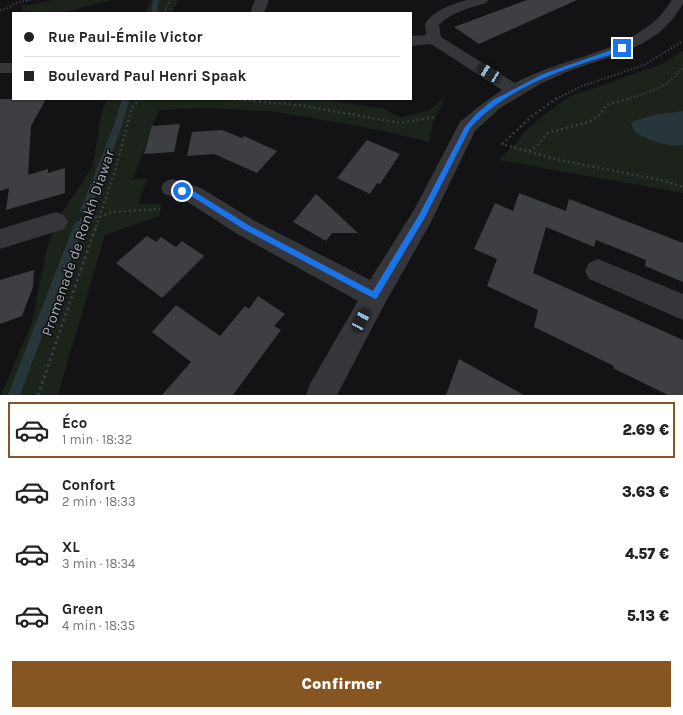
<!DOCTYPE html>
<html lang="fr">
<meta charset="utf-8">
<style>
:root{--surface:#fff;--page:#f6f6f6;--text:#222;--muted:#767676;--line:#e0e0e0;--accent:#855522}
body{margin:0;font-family:Karla,sans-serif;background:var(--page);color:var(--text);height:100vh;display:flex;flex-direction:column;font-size:15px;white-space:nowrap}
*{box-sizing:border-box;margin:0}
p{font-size:13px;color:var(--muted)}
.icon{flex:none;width:22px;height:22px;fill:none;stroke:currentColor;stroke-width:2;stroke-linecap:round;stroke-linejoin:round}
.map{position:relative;height:395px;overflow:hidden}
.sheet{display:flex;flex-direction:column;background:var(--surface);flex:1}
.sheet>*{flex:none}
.top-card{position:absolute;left:12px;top:12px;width:400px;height:88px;border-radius:0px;box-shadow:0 1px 3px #0004;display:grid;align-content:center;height:88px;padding:0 12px;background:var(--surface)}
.end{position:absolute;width:18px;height:18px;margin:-9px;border:5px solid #1a73e8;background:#fff;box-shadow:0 0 0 2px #fff}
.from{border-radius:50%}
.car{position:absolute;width:12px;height:24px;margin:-12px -6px;border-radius:5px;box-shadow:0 0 3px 1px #0007;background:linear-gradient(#222 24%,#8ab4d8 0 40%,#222 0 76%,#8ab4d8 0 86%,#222 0)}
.top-card b{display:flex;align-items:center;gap:14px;height:38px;font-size:15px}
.top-card b+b{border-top:1px solid var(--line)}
.top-card i{width:10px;height:10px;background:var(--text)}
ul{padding:7px 0 0;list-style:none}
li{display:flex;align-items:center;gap:12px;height:56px;margin:0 8px 6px;padding:0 4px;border:2px solid transparent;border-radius:0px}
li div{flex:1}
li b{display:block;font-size:15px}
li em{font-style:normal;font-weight:800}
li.current{border-color:var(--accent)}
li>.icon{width:36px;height:36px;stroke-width:1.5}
.action{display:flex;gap:8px;margin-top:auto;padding:8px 12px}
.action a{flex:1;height:46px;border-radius:0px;background:var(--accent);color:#fff;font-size:16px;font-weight:800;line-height:46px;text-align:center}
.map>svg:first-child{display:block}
.green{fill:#1b231b}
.water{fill:#28353a}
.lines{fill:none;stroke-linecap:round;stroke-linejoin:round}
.stream{fill:#28353a;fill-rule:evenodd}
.building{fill:#3d3f43}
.path-far2{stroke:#3a3d42;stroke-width:2;stroke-dasharray:1.5 2;stroke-linecap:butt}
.path-far1{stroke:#3a3d42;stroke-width:2.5;stroke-dasharray:2 3;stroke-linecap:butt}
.path{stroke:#3a3d42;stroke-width:3;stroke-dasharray:2.5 3.5;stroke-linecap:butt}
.street{fill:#34363a;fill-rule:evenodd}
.route{fill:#1a73e8}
.labels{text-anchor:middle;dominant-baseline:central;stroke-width:3;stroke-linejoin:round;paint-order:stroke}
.street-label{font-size:15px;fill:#a4acb7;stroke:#0e0e10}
</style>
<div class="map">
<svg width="683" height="395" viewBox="0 0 683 395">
<rect width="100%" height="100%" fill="#131315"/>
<path class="green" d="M54,0H111L61,13H23L22,6Z
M149,0H178L172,13H145L151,1Z
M683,51V193L498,160L517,142L524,132L544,115L569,97L664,63Z
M446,96L433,122L429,142L384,131L278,112L209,108L159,110L133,179L147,178L139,204H161L160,216L105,235L58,395H1L32,322L46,252L56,222L93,166L101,116L107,99H316L382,108L400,117L428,111Z"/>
<path class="water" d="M683,111V145C670,147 648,141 637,133C634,131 632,126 631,122L654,115Z"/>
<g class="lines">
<path class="stream" d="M153,0H159L157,13H151Z
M122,99H130L122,125L90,211L88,214H82L80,211L114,125Z
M79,221L82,222L84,225L20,395H8L74,225L76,222Z"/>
</g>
<path class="building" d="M527,0H577L479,44L454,27Z
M0,99H46L31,126L28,175L48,169V173L65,168V193L6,210L9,188L0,191Z
M180,124L174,152L144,154L152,126Z
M222,130L242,138L244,136L277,151L257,173L214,154L187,156L192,132Z
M367,140L400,154L380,184L377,183L370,194L337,178Z
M519,193L566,211L569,199L683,243V282L645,266L646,260L596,240L594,247L546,227L533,273L683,340V395H668L613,368L614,366L534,327L538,310L487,286L497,259L474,249L495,203L513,211Z
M316,194L358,233H332L326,241L293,222Z
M147,236L156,242L161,237L176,247L182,241L204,256L162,298L116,263Z
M34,270L33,287L22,316L0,324V280Z
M258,296L285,314L274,326L281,330L233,395H162L191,362L152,332L176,305L220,336L245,306L249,309Z
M459,359L524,395H446Z"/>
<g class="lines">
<path class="path-far2" d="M0,10L8,8L15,3L31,0
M164,13L170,0
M556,99L582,86L644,65L683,41
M627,99L647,93L667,84L683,68"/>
<path class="path-far1" d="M557,98L532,116L502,144L559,160L661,180L683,187
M229,99L298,105L401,123L435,117
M529,151L538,145L548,133L589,122L601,114L606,105L631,98
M80,220L99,217L112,212L160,209
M96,227L115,171L132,108L140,99"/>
<path class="path" d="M38,395L96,226"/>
<path class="street" d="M255,0H269L264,13H250Z
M467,0H488L486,3C470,8 451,12 439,25L441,37L515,83C557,60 609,55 647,27C658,20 665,10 672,0H683V4L672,20L659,33L643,43L625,52L569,71L540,84L500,108L475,131L430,224L384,305L337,395H306L310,384L358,301L239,235L186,201L164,194L161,188L164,182L172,179L201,188L255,221L370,280L414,210L460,122L478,107L502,90L431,44L411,46V36L426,35L425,24C435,9 451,5 467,0Z
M0,63H13V73H0Z
M56,212L64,215L68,222L64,229L0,249V229Z
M598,259L683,294V320L589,279L585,271L589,263Z"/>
</g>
<path class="route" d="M620,47L624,48C612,56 594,59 581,64C540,78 499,96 470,128L424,219L377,298L375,299L245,230L191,196L180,193L179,191L182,189L195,192L250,226L373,291L419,215L465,127L476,114L493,100L543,74Z"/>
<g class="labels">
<g class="street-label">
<text transform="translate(78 243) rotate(-71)">Promenade de Ronkh Diawar</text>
</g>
</g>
</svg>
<i class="end from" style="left:182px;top:191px"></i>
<i class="end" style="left:622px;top:48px"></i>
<i class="car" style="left:489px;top:73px;rotate:302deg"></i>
<i class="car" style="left:361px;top:320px;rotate:28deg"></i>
<div class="top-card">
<b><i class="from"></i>Rue Paul-Émile Victor</b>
<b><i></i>Boulevard Paul Henri Spaak</b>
</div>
</div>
<section class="sheet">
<ul>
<li class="current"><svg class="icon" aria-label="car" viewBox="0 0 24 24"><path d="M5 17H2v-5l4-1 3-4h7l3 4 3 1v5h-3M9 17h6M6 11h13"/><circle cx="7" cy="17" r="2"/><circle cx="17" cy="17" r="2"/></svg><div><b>Éco</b><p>1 min · 18:32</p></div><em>2.69 €</em></li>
<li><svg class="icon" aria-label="car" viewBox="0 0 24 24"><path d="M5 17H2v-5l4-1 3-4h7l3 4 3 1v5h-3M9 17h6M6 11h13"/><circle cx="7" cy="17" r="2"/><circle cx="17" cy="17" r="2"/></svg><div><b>Confort</b><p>2 min · 18:33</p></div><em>3.63 €</em></li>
<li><svg class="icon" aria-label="car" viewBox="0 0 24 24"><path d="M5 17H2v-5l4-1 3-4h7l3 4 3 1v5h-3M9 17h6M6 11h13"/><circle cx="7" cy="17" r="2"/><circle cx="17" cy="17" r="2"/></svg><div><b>XL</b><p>3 min · 18:34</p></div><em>4.57 €</em></li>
<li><svg class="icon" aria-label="car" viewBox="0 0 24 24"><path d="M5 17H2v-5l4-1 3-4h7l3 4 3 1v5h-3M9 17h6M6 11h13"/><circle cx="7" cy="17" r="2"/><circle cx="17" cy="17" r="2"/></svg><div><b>Green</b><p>4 min · 18:35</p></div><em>5.13 €</em></li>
</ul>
<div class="action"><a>Confirmer</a></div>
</section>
